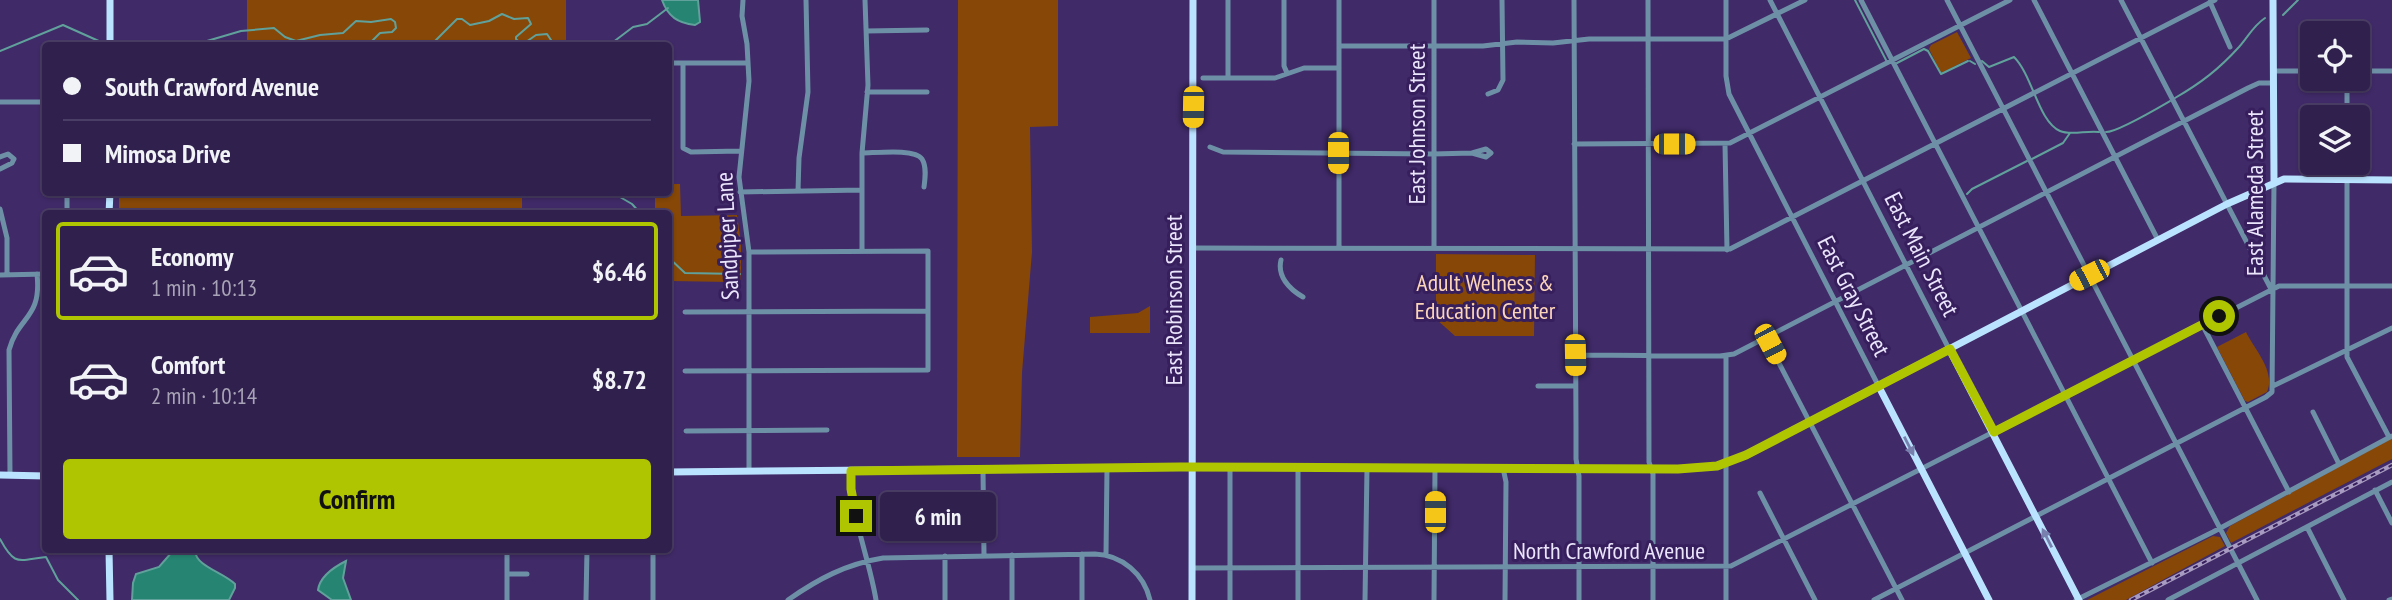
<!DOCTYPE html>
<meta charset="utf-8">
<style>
:root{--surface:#30204e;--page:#382855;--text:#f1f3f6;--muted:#a8a3b6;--line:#4b3e66;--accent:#b0c502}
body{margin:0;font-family:"PT Sans Narrow",sans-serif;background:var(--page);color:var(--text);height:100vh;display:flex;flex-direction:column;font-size:26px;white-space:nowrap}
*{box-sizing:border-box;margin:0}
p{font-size:23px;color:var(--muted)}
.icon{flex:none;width:38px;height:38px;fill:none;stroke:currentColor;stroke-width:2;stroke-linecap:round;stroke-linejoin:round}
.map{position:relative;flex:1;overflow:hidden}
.panel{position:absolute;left:42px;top:210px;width:630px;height:343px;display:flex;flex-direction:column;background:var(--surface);border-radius:7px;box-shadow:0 2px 5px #0004,0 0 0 2px var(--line)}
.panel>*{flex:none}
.guide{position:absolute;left:42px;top:42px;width:630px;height:154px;border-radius:7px;box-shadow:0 2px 5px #0004,0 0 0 2px var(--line);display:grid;align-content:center;height:154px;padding:0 21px;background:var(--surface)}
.fabs{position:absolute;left:2300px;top:21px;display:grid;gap:14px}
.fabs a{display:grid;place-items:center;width:70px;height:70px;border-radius:7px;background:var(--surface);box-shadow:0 2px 5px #0004,0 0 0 2px var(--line);font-size:35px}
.end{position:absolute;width:32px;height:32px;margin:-16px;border:9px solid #b0c502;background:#111;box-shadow:0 0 0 4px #111}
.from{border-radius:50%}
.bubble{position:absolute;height:49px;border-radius:7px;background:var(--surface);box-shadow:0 2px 5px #0004,0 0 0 2px var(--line);font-size:23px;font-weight:700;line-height:49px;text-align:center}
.car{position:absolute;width:21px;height:42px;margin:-21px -10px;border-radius:9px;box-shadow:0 0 5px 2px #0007;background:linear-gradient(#f5c518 24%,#345 0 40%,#f5c518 0 76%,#345 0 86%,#f5c518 0)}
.guide b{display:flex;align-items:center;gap:24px;height:66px;font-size:26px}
.guide b+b{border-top:2px solid var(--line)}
.guide i{width:18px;height:18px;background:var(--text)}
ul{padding:12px 0 0;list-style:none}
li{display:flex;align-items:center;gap:21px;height:98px;margin:0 14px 10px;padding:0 7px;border:4px solid transparent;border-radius:7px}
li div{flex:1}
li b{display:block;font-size:26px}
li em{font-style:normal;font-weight:700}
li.active{border-color:var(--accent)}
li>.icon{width:63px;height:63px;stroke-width:1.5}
.cta{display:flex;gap:14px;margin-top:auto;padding:14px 21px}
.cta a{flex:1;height:80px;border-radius:7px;background:var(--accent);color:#111;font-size:28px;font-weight:700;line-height:80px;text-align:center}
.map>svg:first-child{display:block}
.green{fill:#864707}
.water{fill:#258472;stroke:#60a19b;stroke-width:2}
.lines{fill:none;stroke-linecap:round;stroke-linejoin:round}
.stream{stroke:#60a19b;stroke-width:2}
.minor{stroke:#6e90a7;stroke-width:5}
.major{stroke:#bae3ff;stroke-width:7}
.rail-casing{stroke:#a79bc1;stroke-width:4.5}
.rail{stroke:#361f5c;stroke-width:2;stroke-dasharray:5;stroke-linecap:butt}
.oneway{fill:#7881ae}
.route{stroke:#b0c502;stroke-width:9}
.labels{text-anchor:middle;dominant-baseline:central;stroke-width:6;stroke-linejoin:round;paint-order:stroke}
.street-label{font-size:24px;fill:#ebe5fc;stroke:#361f5c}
.park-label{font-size:24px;fill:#fcd5b9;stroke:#361f5c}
</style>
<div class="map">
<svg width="2392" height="600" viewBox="0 0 2392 600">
<rect width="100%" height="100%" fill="#402a68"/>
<path class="green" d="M247,0H566V45H247Z
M958,0H1058V126L1030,127L1032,252L1022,373L1020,457H957Z
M1957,32L1971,58L1941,73L1929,49L1931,45Z
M669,184H680L681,216L737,215L741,242V280H729V282L669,281L668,214L655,213V193L668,192Z
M119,193H522V213H119Z
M1436,254L1535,255L1534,336H1455L1436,319Z
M1150,306V333H1090V317L1138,313Z
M2246,332C2254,349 2276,371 2267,392L2248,402L2245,401L2217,347Z
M2392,438V459L2231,543L2226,533L2230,526Z
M2213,536L2220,537L2225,546L2126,600H2087Z"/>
<path class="water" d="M662,0H698L700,22L695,25C678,23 668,17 662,0Z
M190,550L195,551C196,566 222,572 235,584V588L229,600H132L133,583L136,574L159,567L172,552Z
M346,561L343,578L351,600H332L318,590C320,576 334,567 346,561Z"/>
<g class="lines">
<path class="stream" d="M1855,0L1886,60
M2283,15L2298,0
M190,46L241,31L274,28L285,37L296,41L320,35L343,33L356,21L371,22L391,19L395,22L396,28L392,32L380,33L367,46
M423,46L434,42L457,19H462L470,25L489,21L502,14L514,19L528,18L531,24L516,37V39L520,43L526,42L536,35L547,34L555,46
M608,46L633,27L647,24L668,8
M0,51L63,25L101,42
M1970,61L1975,64
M1982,61L1989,67L2014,57C2033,76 2038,121 2060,131C2071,136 2087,130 2099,132
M1897,63L1924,49L1928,51L1941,74L1968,61
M2175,98C2201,83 2219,69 2239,47C2248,37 2253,26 2265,18
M2106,132C2117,132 2158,108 2170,101
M2032,159L2063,143L2070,133
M1967,194L1972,189L2027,161
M620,197L632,204L641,214
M668,257L685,273L740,274
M0,539C15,567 18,560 46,557L58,580L78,600"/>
<path class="minor" d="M743,0L742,16L747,44L749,81L739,177L749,252V471
M1284,0V66L1287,73
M1574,0L1576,427V459L1579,476V600
M1648,0L1649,462L1653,474V600
M1726,0V76L1729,94L1878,385
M1770,0L1949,349
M1861,0L2152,563
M1947,0L2257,600
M2034,0L2158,240
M2121,0L2271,289
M2210,2L2230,47
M866,31L927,30
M1339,46H1483L1517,42L1553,43L1589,39H1726L1805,0
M668,63H748
M683,63V148L691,152L740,151
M2273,71H2312
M2357,71H2392
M1203,78H1275L1304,68H1339
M1228,78V0
M2347,79V117
M867,92H927
M1488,94L1498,90L1503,80L1502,0
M0,102H46
M1574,144L1730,143L2010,0
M1725,144L1727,250
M1210,147L1223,152L1433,154L1472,153L1486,149L1491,153L1486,157L1472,153
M862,153C875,153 915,148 922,159C927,167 925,179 924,187
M0,157L8,154L14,159L12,163L0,169
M2347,163V357L2389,437
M798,191L799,158L808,92L806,0
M740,192L862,190
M0,209L7,238V275
M67,214V192
M1192,248L1730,249L2215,0
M1339,248V0
M1434,248V0
M862,251V153L868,85L865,0
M1281,260C1277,276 1289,289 1303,297
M0,275L46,274
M685,312L928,311
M2202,324L2289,492
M1766,338L1902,600
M1575,355L1720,356L1734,354L2248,88L2259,83H2273
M685,371L928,370V251L749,252
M1538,386H1575
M2273,386L2392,328
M2313,412L2339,464
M686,431L827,430
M1503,468L1506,482L1505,600
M983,470L984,555
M851,471C850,515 869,557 876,600
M10,475L9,350C18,316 42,319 37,274
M2375,490L2392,523
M1760,493L1815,600
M2307,527L2344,600
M507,550V600
M653,550V600
M1012,555V600
M1106,555L1107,468
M945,556V600
M1192,568L1731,566L2279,286H2392
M507,574H527
M586,600L587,550
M788,600C818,579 846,564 883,558L1095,554C1122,555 1144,574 1150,600
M1082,600V554
M1230,600V468
M1298,600V468
M1365,600L1367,468
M1434,600L1435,468
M1726,600V356
M1874,600L2266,397L2272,392L2274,182
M2076,600L2213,532L2392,436
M2168,600L2392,482
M2389,600L2392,599"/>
<path class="major" d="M2273,0L2274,182
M110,46V0
M109,214L110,192
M1949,349L2079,600
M1878,385L1989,600
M668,472L1193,467L1678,469L1717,466L1746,455L2227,204L2284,179L2392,180
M0,475L46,476
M109,550L110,600
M1192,600L1193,0"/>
<defs>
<path id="rail" d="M2131,600L2392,465"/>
</defs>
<use href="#rail" class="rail-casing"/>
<use href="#rail" class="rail"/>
</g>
<defs><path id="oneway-solid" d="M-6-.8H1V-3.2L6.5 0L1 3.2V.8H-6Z" transform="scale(1.75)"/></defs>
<g class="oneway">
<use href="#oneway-solid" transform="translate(1909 446) rotate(63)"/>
<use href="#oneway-solid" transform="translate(2047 538) rotate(-117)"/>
</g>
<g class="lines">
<path class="route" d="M856,516L851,489V471L1180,467L1678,469L1717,466L1746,455L1950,349L1994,432L2219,316"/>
</g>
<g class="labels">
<g class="street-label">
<text transform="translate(1416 124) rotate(-90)">East Johnson Street</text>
<text transform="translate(2254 193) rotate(-90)">East Alameda Street</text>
<text transform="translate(727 236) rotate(-93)">Sandpiper Lane</text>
<text transform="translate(1922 254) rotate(63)">East Main Street</text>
<text transform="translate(1854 296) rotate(63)">East Gray Street</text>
<text transform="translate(1173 300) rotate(-90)">East Robinson Street</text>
<text x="1609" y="550">North Crawford Avenue</text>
</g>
<g class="park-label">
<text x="1485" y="282">Adult Welness &amp;<tspan x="1485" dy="28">Education Center</tspan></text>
</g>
</g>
</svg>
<div class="fabs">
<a><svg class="icon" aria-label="locate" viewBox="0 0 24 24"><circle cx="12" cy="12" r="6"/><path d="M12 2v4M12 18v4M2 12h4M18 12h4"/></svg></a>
<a><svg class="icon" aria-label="layers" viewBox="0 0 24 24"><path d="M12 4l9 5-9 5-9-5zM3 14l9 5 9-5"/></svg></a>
</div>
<i class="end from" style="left:2219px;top:316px"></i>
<i class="end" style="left:856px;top:516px"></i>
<div class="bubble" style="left:880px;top:492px;width:116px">6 min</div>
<i class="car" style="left:1193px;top:107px;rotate:181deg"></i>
<i class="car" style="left:1674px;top:144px;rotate:90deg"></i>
<i class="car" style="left:1338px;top:153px;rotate:180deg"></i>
<i class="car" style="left:2089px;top:275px;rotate:243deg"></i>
<i class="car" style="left:1770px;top:344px;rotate:152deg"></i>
<i class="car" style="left:1575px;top:355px;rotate:179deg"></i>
<i class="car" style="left:1435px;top:512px;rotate:0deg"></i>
<div class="guide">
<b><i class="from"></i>South Crawford Avenue</b>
<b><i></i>Mimosa Drive</b>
</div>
<section class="panel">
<ul>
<li class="active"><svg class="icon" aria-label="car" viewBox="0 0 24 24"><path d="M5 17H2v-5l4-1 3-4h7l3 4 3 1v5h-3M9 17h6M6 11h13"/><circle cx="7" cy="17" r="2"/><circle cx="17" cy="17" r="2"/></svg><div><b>Economy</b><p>1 min · 10:13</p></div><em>$6.46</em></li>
<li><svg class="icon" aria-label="car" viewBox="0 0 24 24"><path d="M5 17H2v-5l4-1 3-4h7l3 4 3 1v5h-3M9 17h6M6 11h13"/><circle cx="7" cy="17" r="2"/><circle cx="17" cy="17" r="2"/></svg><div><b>Comfort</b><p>2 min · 10:14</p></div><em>$8.72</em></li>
</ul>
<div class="cta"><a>Confirm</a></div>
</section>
</div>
